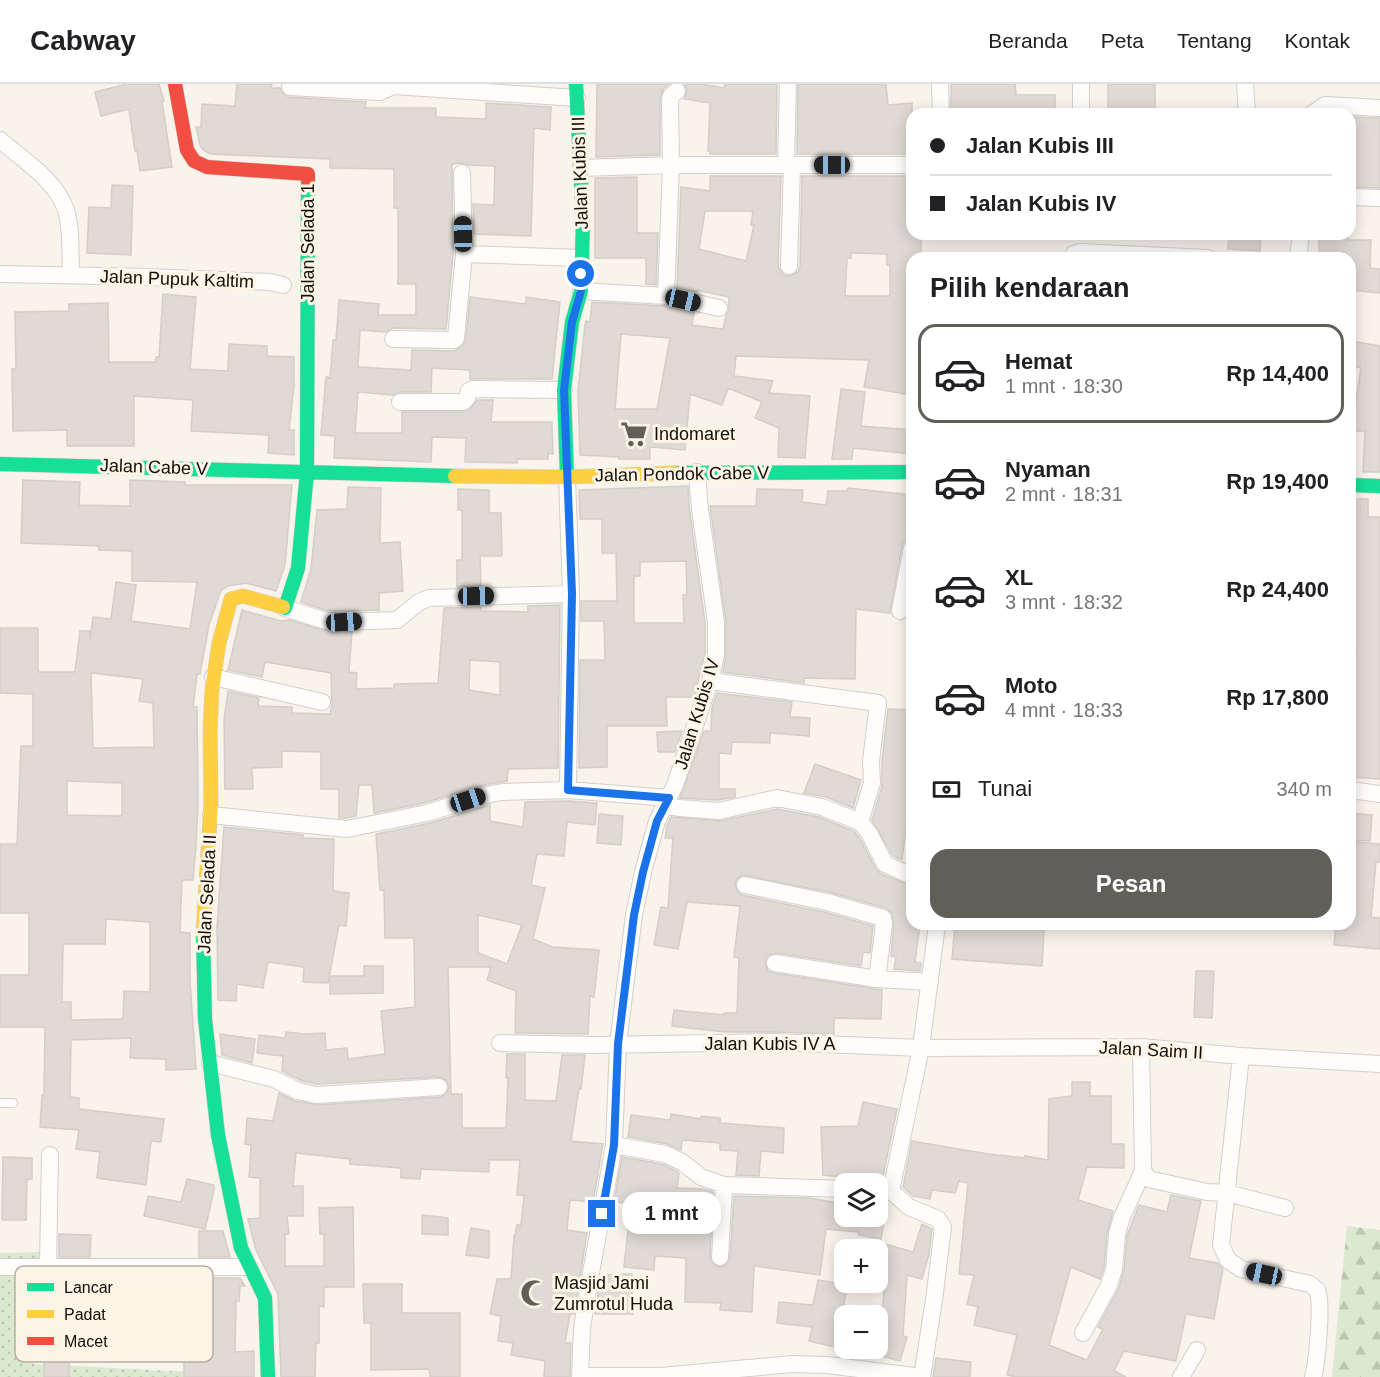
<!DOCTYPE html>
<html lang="id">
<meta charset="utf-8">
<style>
:root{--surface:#fff;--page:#f2f2f2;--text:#202124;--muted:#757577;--line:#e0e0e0;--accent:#625e58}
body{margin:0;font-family:Helvetica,sans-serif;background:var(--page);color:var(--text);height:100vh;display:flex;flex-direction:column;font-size:22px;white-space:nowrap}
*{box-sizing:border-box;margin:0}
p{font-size:20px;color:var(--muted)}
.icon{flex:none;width:33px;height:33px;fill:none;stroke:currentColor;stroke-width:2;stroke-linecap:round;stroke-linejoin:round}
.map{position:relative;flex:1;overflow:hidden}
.sheet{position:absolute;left:906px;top:168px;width:450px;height:678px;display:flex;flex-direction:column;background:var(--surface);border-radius:18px;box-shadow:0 3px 15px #0003}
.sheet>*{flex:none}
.top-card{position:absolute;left:906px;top:24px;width:450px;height:132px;border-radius:18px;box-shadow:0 3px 15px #0003;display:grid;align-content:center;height:132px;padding:0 24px;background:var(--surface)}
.fabs{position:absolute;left:834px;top:1089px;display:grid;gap:12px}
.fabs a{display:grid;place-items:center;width:54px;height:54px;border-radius:12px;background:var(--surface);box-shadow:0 3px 15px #0003;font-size:30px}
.end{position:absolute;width:27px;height:27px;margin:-14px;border:8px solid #1a73e8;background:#fff;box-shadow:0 0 0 3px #fff}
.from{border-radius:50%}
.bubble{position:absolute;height:42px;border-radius:18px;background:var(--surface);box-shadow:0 3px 15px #0003;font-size:20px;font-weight:800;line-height:42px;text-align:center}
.car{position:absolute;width:18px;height:36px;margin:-18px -9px;border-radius:8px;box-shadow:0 0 4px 2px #0007;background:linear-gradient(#222 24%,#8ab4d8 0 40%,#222 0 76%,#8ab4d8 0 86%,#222 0)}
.top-card b{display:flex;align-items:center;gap:21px;height:57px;font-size:22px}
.top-card b+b{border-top:2px solid var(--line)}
.top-card i{width:15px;height:15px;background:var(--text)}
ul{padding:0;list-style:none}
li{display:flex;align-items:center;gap:18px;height:99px;margin:0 12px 9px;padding:0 12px;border:3px solid transparent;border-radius:18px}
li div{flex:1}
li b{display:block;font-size:22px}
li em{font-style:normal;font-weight:800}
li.selected{border-color:var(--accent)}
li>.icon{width:54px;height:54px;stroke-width:1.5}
h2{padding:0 24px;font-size:27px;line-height:72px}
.pay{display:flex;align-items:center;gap:15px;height:66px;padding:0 24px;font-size:22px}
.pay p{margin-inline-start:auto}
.button{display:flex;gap:12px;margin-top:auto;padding:12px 24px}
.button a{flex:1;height:69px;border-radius:18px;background:var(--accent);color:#fff;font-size:24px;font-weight:800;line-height:69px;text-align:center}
header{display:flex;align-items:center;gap:36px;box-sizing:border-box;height:84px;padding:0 30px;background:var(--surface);border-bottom:2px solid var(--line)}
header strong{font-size:28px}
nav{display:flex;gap:33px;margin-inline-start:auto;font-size:21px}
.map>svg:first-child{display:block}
.grass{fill:url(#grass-dots)}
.forest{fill:url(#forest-firs)}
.building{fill:#dfdad3;stroke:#d3cec7;stroke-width:1.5;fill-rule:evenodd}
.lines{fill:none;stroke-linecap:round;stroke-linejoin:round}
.lane-casing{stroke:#d3cec8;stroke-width:10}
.street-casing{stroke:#d3cec8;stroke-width:18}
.fast-casing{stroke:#d3cec8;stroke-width:15}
.slow-casing{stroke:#d3cec8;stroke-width:15}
.jam-casing{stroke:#d3cec8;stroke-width:15}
.lane{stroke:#fefdfc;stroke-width:8}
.street{stroke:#fefdfc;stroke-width:16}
.fast{stroke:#16e098;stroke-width:14}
.slow{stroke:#ffcf43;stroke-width:14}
.jam{stroke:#f24e42;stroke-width:14}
.route{stroke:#1a73e8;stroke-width:8}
.labels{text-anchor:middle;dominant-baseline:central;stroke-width:6;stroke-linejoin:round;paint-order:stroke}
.street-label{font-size:18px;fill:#120e09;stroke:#fdf4e6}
.poi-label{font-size:18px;fill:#120e09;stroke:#fdf4e6;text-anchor:start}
.key{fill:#fdf4e6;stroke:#b6afa4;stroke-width:1.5}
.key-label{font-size:16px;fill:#120e09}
</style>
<header>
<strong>Cabway</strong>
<nav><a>Beranda</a><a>Peta</a><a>Tentang</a><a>Kontak</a></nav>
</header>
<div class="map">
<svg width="1380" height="1293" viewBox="0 0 1380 1293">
<defs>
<pattern id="grass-dots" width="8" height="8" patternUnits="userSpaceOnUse" patternTransform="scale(1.5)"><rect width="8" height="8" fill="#dbe9cf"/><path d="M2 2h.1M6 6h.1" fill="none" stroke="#bbc7b0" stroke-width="1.8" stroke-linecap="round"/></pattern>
<pattern id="forest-firs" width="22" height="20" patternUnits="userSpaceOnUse" patternTransform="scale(1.5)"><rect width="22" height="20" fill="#dbe9cf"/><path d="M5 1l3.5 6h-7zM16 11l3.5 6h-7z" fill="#bbc7b0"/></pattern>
</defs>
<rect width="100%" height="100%" fill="#f8f3eb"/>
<path class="grass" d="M45,1168L34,1280L231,1290V1293H0V1169Z"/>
<path class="forest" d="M1347,1142L1380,1146V1293H1332Z"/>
<path class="building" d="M127,0H159L164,17H162L172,83L140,87L137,67H135L129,25L101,32L95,8Z
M237,0H272L271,4H280L284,11L289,13L366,18L365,24H436V33L486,35V19L551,23L550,46L534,44L531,152L474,150L473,120L494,121L495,82L468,81L462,79L452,80L453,170L446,245L393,244L385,248L360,246L358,283L411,286L412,266L454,267L463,261L466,255L470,213L526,220V213L560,218L552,295H470V286L432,284L431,308H400L393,311L358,308L355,349H402V328H463L470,325L477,316H493L491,338H552L553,370L548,369V375H517V379L465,378L466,354L432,353L431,378L334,374L335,352L321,351L326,293L330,294L333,256H336L339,216L379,220L378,231H416V200H398V124H394V85L330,84V75L235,71L210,70L203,66L200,61L196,43H201L202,20L235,22Z
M597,0H669L664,4L660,14V71L596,73Z
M685,0H701L724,4L725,0H777L776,70H710V67H708L710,19L684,15L687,6Z
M798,0H886L888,21L912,19V70H797Z
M951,0H1015L1016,11H1055V30H951Z
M1108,0H1155V25H1108Z
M1350,33L1380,34V104L1350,103Z
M710,92H781L778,182L783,191L789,192L798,188L800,182L802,92H912V150H921V174H912V311L864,303L869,276L736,272L734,292L773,297L769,309L810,312L805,374L778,373L779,344L755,334L762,318L728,304L722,321L690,310L685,366L650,363V375H619V373L580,371L578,307L585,241L586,237L590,238L592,218L665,222L694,229L692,241L723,245L726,232L729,226V213L697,206V208L677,204L681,103L710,107ZM705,127H753L751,141H754L746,177L699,165ZM851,169L887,170V181H890V212H845L847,174H851ZM621,250L670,254L657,325H615Z
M637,93V149H658L656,201L646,200V174H595V94Z
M112,101L133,102L131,171L87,169L89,123L111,124Z
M1229,150H1261L1260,167L1228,165Z
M1319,150H1348V156H1371L1370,184L1380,185V209L1350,206V174H1319Z
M163,210L196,213L190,285L228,287L229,260L267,262V272L294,273V302L289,346H294V371L268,369L269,351L191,347L193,316L134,312V362H67V346L13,347L12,285H16L15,228L69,227V220L108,219L109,278H155L156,273H159Z
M1356,258L1380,262V388H1363L1365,347H1350V322H1355L1361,284L1352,282Z
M841,305L865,308L861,342L912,346V370L853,364L852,375H832Z
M23,396L80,398L79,421L130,422V396L185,398V401H292L285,481L276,507L246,499L228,502L221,506L209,541L200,590H197L193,623H197L198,719L196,762L193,796H182L180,848L190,849V897L196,985L166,986V975L130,974L131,954L71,956L70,1013L79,1014V1025L164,1035L161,1058L151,1057L146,1101L97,1094L100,1068L76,1065L79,1046L40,1043L42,1011H44L45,943H0V891H29V829H0V760H17L21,662H33V610L0,609V544H38V588H75L80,547H90V555L93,533L111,535L116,498L136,501L131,537L190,545L197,498L132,497V467L99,466V462L21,459ZM91,589L143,595L139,617L153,619L154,663L93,664ZM67,697L122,699V732L67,731ZM106,835L150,838V908L124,907L123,935L71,936V918H62L63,863L64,860H105Z
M688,402L689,422L705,539V570L694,613H666L667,642H607V683L579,684L580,576H605L604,537H581V517H617L616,469H602V435H580L579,406ZM686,477L687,511H683L684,539H634V492H640V478Z
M348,403L381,404L380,459L400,458L403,507L379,509V526L344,527L325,526L301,518L311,485L317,426L347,425Z
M848,404L912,411L911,454L904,457L902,462L890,529L856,525L855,595L804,594V599L723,588L726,571V538L710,422H756L757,405L803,406L802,418L826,421L828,407H847Z
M458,405L489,406V429H501L502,472H480L481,502L457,503V476H462V426H458Z
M1350,415H1368V433H1380V695L1350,693V623L1356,567L1350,566L1352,526H1350Z
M560,521L558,684L508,685L507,697L484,701L424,719L374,729L372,701H359L356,732L346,734H339V705H321V668L282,667V683L252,684L253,705H225L224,636L228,607L259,614L258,622L292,623V629L330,630L332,620L331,589L265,578L262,593L228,586L242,526L281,537L290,536L322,546L352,548L349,588L357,589L356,605L394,604V600L438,599L444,524L481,523V527L528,528V522ZM470,576L500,578V611L469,606Z
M717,609L792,618L790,633L810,634L809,652L770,649V659L732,658L731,670L719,669V705H735V713L718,716L680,714L704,647H711L712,624Z
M888,625L912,626V695L902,776L893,772L872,736L882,702V677Z
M682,647L675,668H658L657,648Z
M815,680L861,696L853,724L826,713L804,709Z
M568,717L597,719L595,741L567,738L564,772L537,770L531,801L545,804L533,855L552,863L599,866L594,913L590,912L588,950L515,949L516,907L487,896L491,883H448L451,1010H462V1044H506L508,994H506L507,970H525V1016L556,1017L562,971H585L581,1005L579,1004L571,1057L603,1060L593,1118L570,1116L567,1146L587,1149L574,1230H570L565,1259H571L570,1293H544L545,1277L511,1271L513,1259L498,1257L501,1232L490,1230L497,1195H511L514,1152H515L517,1141H521L524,1111H517L520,1076H489V1088L421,1085L420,1095L401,1094V1084L350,1080V1075L296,1069L293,1102H303V1132H287L289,1150H285V1182H324V1150H320L319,1124L353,1123L354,1203H324V1223L319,1222V1259H316L315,1293H281L278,1210L256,1166L248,1135L260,1134V1094L249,1093L251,1061L245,1060L247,1034L273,1037L279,1009L295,1017L317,1021L440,1013L445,1011L449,1003L447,997L438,993L317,1000L302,997L282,987L283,972L257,969L259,951L285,954L286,948L304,950L325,949L326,966L347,964L348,975L385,970L381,927L415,923L414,854H385L384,806H380L376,750L430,739L490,721V737L523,743L525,718ZM478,831L522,841L507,880L478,869Z
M777,725L819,733L854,747L860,755L876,785L881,790L912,802V840H920L915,878L921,879L920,887L894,885L896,873L891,872L894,838L891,828L886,824L829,808L742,791L737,795L735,799L738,808L742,811L824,828L873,842L870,869L863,868L861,882L777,869L767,872L765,878L768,887L773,889L882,906L881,935L834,934V950L772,948H725L672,942L674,926L724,931V929H737L739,874L734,873L740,822L687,818L678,865L654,861L661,823L668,824L673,754H665L667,741L671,733L721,737Z
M1350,729L1372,731L1370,757L1350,756Z
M599,730L623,732L621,761L597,759Z
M224,743L303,751V754L334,755L333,807L349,809L346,842L339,841L328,899L303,898L304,883L268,878L263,904L237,900L236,917L218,916L217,843Z
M1356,758L1380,760V778H1376L1371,833L1380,834V865L1334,861L1336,840H1350V795H1353Z
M955,840H1009V843L1044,846L1042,882L952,875Z
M364,882H383V909L330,910V892H364Z
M1196,887H1214L1212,934L1194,933Z
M220,950L255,955L252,979L222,971Z
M1072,998H1090V1012H1111V1060H1124V1084L1087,1083L1078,1116L1113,1127L1107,1149L1104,1183L1100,1195L1071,1183L1049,1261L1087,1276L1103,1245L1098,1243L1119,1204L1124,1186L1127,1152L1139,1121L1167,1128L1171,1111L1201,1117L1189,1174L1218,1179L1223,1185L1214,1235L1186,1230L1176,1277L1124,1267L1114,1287L1126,1293H1016L1007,1291L1017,1251L974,1241L978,1223L967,1220L974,1191L959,1190L968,1099L959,1097L955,1109L932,1106L930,1115L913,1112L903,1103L912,1057L988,1070L1025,1074V1072L1048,1076L1049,1015L1072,1012Z
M863,1018L897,1025L882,1097L823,1091L821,1043L858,1042Z
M671,1030L701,1035V1032L720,1034V1039L784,1044L783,1069L761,1067L759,1092L736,1091L738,1067L720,1066V1059L682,1056L681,1066L667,1060L628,1053L631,1031L670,1036Z
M3,1073L32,1074V1095H27L26,1136H2Z
M622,1073L662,1080L676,1087L679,1089L677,1104L702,1105L713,1108L710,1173L711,1178L719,1183L725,1182L730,1174L734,1112L810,1114L844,1120V1132H885L881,1155L858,1151L859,1148L826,1145L820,1191L754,1182L752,1228L720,1226L721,1219L685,1218L686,1174L655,1172L654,1186L624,1183L631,1119L614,1118Z
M187,1095L214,1101V1106L205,1145L144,1132L148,1112L181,1118Z
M422,1131L448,1134V1151L422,1150Z
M922,1140L932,1145L929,1170L922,1195L907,1191L903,1252L907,1253L900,1277L874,1270L875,1264H878L881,1242L886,1184L878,1182V1158L913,1168Z
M471,1144L489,1147V1174L466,1171Z
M199,1147H223L230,1173H199Z
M59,1150L91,1151L90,1173H59Z
M632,1190L633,1230H595L601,1191Z
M51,1194H125V1212L72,1211L69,1293H44L46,1204L51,1205Z
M158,1194H240L245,1202H240L239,1217H236L235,1268L254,1267V1293H184V1270H168L169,1226H157Z
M818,1196L848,1201L844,1218V1265L809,1257L812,1243L777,1239L779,1218L813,1221Z
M363,1200H402V1229H460V1293H430L429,1285L371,1286V1239H364Z
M936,1274L971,1278L970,1293H933Z"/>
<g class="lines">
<defs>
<path id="lane" d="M0,1019H13"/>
<path id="street" d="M940,0L941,30
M1081,0V30
M1245,0L1247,30
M290,3L380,8L393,2L577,14
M1312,30L1325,21L1380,24
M0,56C23,76 56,96 66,126C72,146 70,171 71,191
M786,81L788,0
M581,84L671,81H912
M462,89L464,170L581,174
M1350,113L1380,114
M1073,174L1074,170L1080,168L1208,174
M1298,174L1301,150
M789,182L792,81
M0,190L150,193L270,198L283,201
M581,207L666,212L719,224
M666,212L671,81L670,16L671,12L677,7
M393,255L454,256L456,254L464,170
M400,318H463L467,314L469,307L473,305L564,306
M285,524L323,536L344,538L397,536L419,518L429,514L571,510L567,393
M900,527L912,464
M213,593L322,618
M710,597L878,619L871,677L872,699L860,738L869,749L885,780L912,792
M568,706L571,510
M1350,706L1380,710
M665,721L679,724L719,727L777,714L822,723L860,738
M211,731L347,745L427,729L486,711L502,708L568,706L669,714
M745,801L827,818L883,834L884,840L877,895
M775,879L877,895L930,898
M500,959L595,961L772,958L921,964L1141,963L1241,972L1380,980
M1241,972L1221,1161L1228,1176L1241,1185L1310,1200C1312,1202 1315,1204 1317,1206C1323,1217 1317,1280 1313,1293
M210,979L274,995L298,1007L316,1011L439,1003
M614,1061L665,1070L682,1078L701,1093L724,1101L844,1105
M1143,1087L1149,1095L1153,1096L1207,1108L1227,1109L1285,1124
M891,1107L921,964L937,840
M891,1107L909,1123L938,1135L943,1143L934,1216L922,1293
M720,1173L724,1101
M48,1182L50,1071
M0,1183H249
M1083,1249L1109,1201L1114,1185L1117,1150L1122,1133L1143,1087L1141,963
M580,1292H661L793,1280L827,1281L922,1293
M580,1293L582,1244L589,1200L614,1061L618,960L634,831L643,788L657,737L675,701L710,597L716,571V538L700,426L697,388
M1181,1293L1197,1266"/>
<path id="fast" d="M0,380L455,392
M674,389L912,388
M567,393L564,306L572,238L581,207L583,137L576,0
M1350,401L1380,402
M283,523L285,524L298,484L307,388L308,96
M203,850L205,935L218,1051L241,1164L265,1214L268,1293"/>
<path id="slow" d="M455,392L567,393L674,389
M203,850L211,719L210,648L212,606L219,559L231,515L243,512L283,523"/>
<path id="jam" d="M175,0L187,66L194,77L207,83L308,90V96"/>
</defs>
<use href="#lane" class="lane-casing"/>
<use href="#street" class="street-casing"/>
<use href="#fast" class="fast-casing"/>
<use href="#slow" class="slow-casing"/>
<use href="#jam" class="jam-casing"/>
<use href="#lane" class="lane"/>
<use href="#street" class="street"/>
<use href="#fast" class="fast"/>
<use href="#slow" class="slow"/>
<use href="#jam" class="jam"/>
</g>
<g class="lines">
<path class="route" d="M581,190V207L572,238L564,306L572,510L568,706L669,714L657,737L643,788L634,831L618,960L614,1061L602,1130"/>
</g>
<defs>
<symbol id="supermarket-bare" viewBox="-9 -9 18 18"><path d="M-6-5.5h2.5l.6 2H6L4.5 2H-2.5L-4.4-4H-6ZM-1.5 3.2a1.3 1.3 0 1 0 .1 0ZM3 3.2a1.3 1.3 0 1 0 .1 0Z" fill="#625e58" stroke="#fdf4e6" stroke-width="2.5" paint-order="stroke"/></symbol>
<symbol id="mosque-bare" viewBox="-9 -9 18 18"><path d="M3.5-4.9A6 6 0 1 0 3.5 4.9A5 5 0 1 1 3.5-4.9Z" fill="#625e58" stroke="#fdf4e6" stroke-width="2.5" paint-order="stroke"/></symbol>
</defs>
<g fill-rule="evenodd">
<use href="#supermarket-bare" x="615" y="331" width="38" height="38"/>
<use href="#mosque-bare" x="515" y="1190" width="38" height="38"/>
</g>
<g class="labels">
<g class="street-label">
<text transform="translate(580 89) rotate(-92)">Jalan Kubis III</text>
<text transform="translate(308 159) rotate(-90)">Jalan Selada 1</text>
<text transform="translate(177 195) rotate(2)">Jalan Pupuk Kaltim</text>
<text transform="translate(154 383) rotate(2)">Jalan Cabe V</text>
<text transform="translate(682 390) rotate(-1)">Jalan Pondok Cabe V</text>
<text transform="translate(697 630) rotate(-73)">Jalan Kubis IV</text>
<text transform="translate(207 810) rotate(-87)">Jalan Selada II</text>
<text x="770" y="960">Jalan Kubis IV A</text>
<text transform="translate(1151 966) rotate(3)">Jalan Saim II</text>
</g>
<g class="poi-label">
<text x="654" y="350">Indomaret</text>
<text x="554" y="1199">Masjid Jami<tspan x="554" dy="21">Zumrotul Huda</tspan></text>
</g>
</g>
<rect x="15" y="1182" width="198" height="96" rx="9" class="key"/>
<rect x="27" y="1199" width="27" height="8" fill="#16e098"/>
<rect x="27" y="1226" width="27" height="8" fill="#ffcf43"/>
<rect x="27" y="1253" width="27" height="8" fill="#f24e42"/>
<g class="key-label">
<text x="64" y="1209">Lancar</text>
<text x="64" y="1236">Padat</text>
<text x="64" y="1263">Macet</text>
</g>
</svg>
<div class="fabs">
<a><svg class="icon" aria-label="layers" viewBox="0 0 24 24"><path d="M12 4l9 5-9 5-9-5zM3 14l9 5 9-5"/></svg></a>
<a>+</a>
<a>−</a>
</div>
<i class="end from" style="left:581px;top:190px"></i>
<i class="end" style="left:602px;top:1130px"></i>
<div class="bubble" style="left:622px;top:1108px;width:99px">1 mnt</div>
<i class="car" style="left:832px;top:81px;rotate:270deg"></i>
<i class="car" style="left:463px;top:150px;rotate:359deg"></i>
<i class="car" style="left:683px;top:216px;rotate:103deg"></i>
<i class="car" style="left:476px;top:512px;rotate:89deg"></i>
<i class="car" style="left:344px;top:538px;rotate:87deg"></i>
<i class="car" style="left:468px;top:716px;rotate:72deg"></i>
<i class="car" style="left:1264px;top:1190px;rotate:282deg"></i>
<div class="top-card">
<b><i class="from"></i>Jalan Kubis III</b>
<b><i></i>Jalan Kubis IV</b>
</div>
<section class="sheet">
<h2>Pilih kendaraan</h2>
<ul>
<li class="selected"><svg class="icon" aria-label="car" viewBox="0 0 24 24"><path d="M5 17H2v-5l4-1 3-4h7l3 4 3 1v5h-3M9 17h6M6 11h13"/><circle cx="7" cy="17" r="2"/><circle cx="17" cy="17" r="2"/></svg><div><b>Hemat</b><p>1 mnt · 18:30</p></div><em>Rp 14,400</em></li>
<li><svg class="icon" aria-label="car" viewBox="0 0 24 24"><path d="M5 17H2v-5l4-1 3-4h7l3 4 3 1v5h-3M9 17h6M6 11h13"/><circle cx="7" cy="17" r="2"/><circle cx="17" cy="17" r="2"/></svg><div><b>Nyaman</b><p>2 mnt · 18:31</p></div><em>Rp 19,400</em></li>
<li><svg class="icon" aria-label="car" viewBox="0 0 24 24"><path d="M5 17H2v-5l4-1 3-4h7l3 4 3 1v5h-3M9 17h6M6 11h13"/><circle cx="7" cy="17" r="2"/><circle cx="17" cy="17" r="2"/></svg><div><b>XL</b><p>3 mnt · 18:32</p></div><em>Rp 24,400</em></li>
<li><svg class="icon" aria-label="car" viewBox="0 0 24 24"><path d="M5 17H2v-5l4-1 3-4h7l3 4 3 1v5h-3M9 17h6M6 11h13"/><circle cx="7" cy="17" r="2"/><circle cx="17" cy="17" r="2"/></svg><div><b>Moto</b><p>4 mnt · 18:33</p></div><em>Rp 17,800</em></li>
</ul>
<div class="pay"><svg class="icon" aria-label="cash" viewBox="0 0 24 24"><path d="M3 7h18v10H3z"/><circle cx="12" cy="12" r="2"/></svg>Tunai<p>340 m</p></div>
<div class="button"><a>Pesan</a></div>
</section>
</div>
